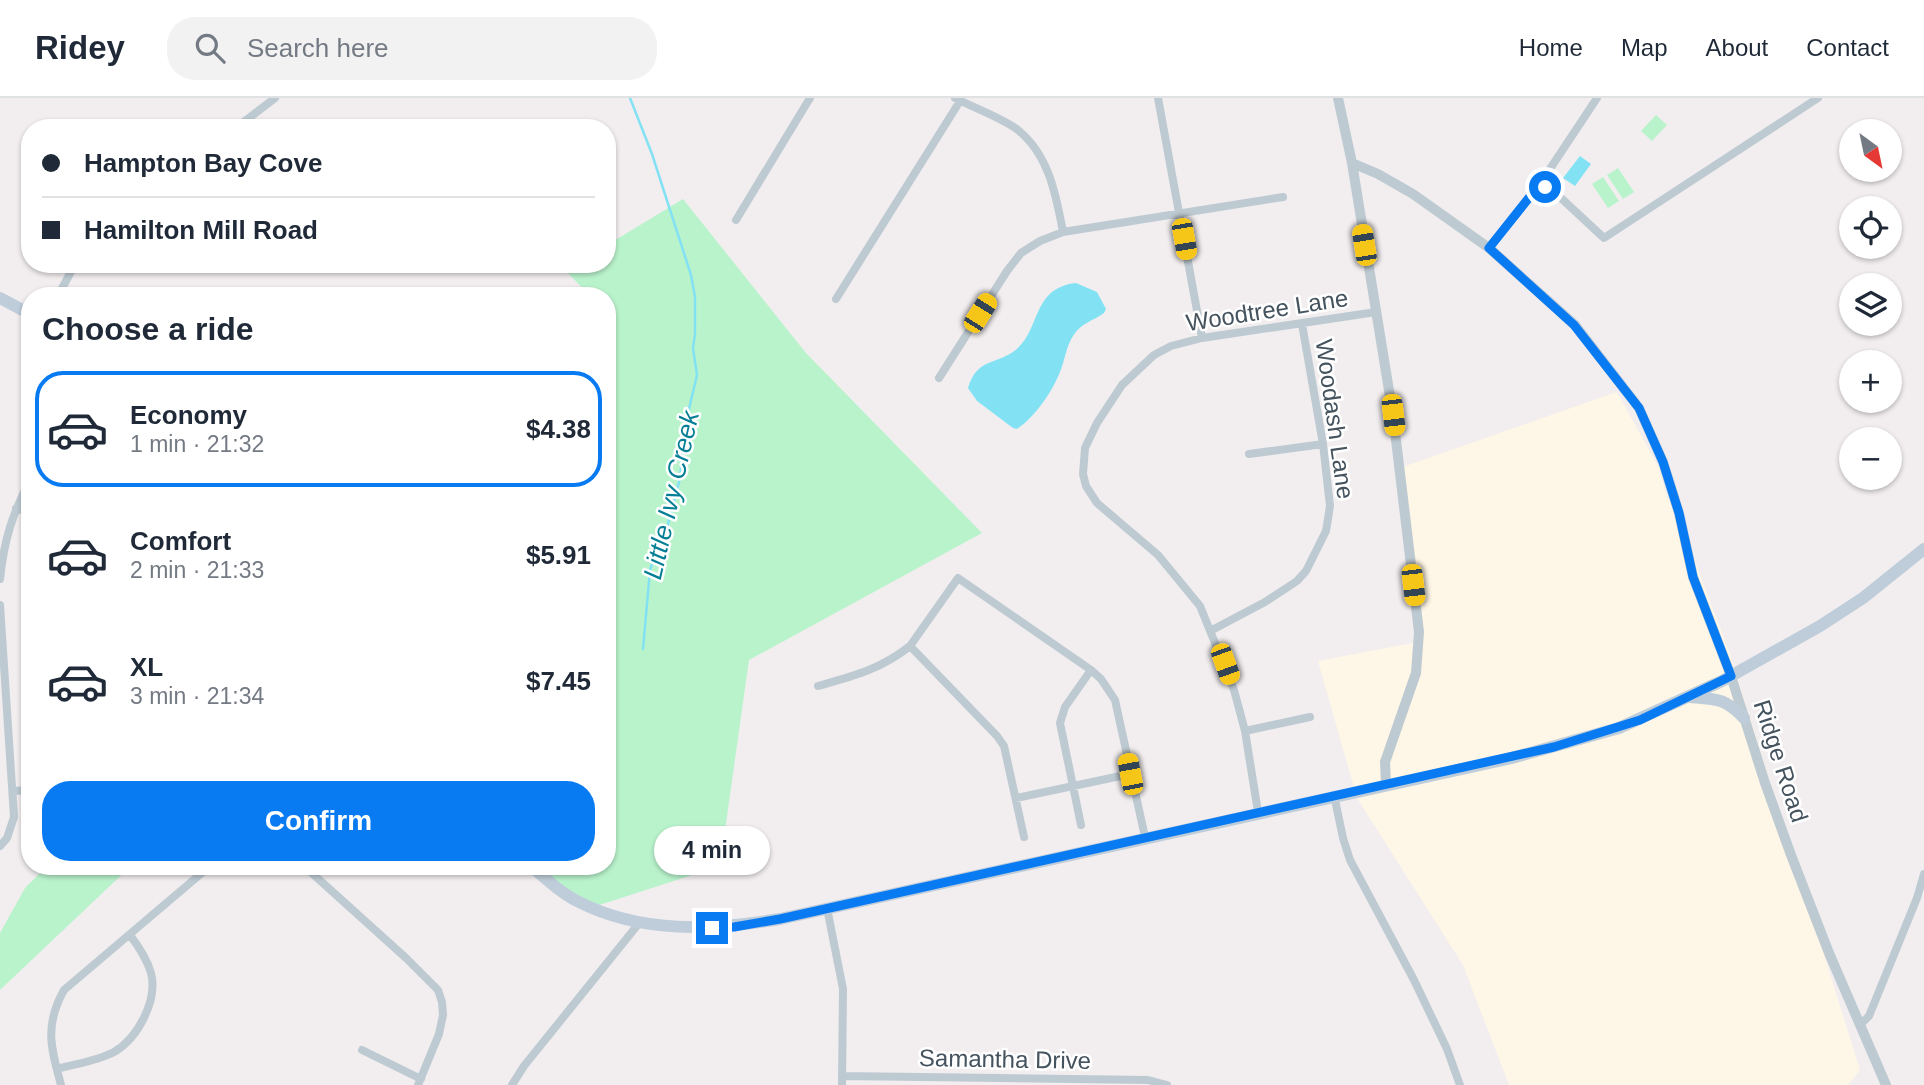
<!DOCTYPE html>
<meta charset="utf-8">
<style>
:root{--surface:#fff;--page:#f2f2f3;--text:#1f2937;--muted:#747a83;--line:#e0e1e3;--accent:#087af2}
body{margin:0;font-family:Helvetica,sans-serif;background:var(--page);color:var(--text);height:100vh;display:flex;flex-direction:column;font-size:26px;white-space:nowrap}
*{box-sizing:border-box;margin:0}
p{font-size:23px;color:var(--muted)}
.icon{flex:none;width:38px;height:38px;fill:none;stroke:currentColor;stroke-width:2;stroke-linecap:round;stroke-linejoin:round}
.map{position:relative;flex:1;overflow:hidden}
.details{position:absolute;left:21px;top:189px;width:595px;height:588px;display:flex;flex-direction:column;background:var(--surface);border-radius:28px;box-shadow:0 2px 5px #0004}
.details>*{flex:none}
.banner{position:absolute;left:21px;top:21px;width:595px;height:154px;border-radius:28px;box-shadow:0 2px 5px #0004;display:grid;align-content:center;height:154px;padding:0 21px;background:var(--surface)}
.needle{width:46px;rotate:147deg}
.buttons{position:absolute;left:1839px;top:21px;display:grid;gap:14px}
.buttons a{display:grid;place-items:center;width:63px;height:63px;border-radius:50%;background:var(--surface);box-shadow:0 2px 5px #0004;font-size:35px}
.end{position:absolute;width:32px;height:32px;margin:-16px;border:9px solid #087af2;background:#fff;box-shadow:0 0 0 4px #fff}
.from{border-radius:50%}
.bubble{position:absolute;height:49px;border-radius:24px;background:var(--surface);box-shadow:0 2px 5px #0004;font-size:23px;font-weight:700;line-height:49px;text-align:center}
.car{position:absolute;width:21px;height:42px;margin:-21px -10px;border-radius:9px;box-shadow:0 0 5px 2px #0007;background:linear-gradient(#f5c518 24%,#345 0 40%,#f5c518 0 76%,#345 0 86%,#f5c518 0)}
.banner b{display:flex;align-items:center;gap:24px;height:66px;font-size:26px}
.banner b+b{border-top:2px solid var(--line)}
.banner i{width:18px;height:18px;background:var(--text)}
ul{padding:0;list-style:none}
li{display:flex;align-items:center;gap:21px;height:116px;margin:0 14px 10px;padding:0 7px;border:4px solid transparent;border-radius:28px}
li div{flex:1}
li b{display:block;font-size:26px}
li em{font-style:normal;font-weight:700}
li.active{border-color:var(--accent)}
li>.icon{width:63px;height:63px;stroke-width:1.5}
h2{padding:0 21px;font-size:32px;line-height:84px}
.cta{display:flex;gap:14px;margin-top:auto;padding:14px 21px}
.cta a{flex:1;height:80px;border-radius:28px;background:var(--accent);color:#fff;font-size:28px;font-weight:700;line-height:80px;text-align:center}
header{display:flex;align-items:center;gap:42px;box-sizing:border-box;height:98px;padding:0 35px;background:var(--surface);border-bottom:2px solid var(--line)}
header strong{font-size:33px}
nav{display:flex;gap:38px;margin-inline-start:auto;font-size:24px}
.search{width:490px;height:63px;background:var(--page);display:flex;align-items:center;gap:18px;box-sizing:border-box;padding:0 24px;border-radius:28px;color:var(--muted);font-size:26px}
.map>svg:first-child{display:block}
.commercial{fill:#fef6e6}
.green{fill:#b9f3cc}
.water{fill:#82e2f4}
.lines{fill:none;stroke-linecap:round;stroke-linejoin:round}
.stream{stroke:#82e2f4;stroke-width:2.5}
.minor{stroke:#becad2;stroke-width:8}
.tertiary{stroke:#becad2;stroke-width:10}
.secondary{stroke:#bfcdda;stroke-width:12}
.route{stroke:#087af2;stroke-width:9}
.labels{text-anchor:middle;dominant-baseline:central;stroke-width:5;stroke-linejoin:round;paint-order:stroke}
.street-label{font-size:24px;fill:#45535e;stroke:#fff}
.water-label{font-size:26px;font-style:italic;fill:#037e95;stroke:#fff}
</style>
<header>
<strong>Ridey</strong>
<div class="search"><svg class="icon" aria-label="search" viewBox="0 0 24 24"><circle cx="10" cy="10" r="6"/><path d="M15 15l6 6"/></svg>Search here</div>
<nav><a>Home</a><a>Map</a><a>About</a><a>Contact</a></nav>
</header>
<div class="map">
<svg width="1924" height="987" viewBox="0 0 1924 987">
<rect width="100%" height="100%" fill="#f2eeef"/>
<path class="commercial" d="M1617,294L1659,370L1668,402L1671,400L1730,556L1860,972L1848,987H1509L1463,867L1357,700L1318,563L1418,544L1400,370Z"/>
<path class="green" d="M1656,17L1667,27L1652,43L1641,33Z
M1618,70L1634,94L1623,101L1607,77Z
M1603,79L1619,103L1608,110L1592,86Z
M683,101L806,255L982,435L749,562L720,768L584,812L522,768H607V198H590L566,173L576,166H607V147Z
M47,768H131L0,892V835L25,790Z"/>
<path class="water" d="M1580,58L1591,66L1575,88L1563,80Z
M1076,185L1097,194L1106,211L1104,215C1093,223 1081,225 1073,238C1066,249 1065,262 1060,274C1052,294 1035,319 1017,331L1013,330L977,303L968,290C977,261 993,267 1013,254C1042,234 1030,190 1076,185Z"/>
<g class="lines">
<path class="stream" d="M630,0L652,56L691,177L695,199V236L693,250L697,277L685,328L680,380L667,430L656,453L650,472L643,551"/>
<path class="minor" d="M955,0C974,10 1002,20 1018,32C1049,57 1056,97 1063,134
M1158,0L1202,240
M236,30L275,0
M1540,86L1561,100L1604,140L1818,0
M736,122L810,0
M1489,150L1540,86L1597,0
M58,198L75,166
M836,201L960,3
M939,280L1007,173L1021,155L1040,143L1063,134L1283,99
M1249,356L1323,346
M16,410L30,415
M0,481C4,442 12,417 30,382
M0,507L14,719L7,740L0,748
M1212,532L1265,504L1297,483L1306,473L1326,433L1330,408L1323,346L1302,226
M910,548L997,638L1004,648L1024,739
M818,588C854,578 881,571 910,548L958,480L1091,572L1101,581L1115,602L1145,739
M1245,633L1310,619
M13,693L30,692
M1334,697L1343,740L1350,762L1414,882L1447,951L1460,987
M1016,700L1130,676
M1258,714L1245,633L1234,592L1200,508L1158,457L1097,405L1086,388L1083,376L1085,350L1097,325L1122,287L1154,257L1171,248L1202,240L1376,214
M1081,727L1060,625L1065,609L1091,572
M304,768L406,860L438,892L442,904L443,917L439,936L418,987
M827,810L843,891L842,987
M1860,927L1869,918L1917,800L1924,776
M362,952L421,981
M57,971C75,966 97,963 114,954C138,940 158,902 151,875C147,861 139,849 130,837
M842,978L1148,982L1167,987
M61,987C51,950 44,928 64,892L210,768
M512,987L524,968L640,824"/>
<path class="tertiary" d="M1338,0L1352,65L1393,317L1419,534L1416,575L1385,664L1386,686
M1352,65L1378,76L1413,96L1489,150L1575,227L1639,310L1663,364L1679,415L1693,479L1731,578L1765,685L1791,757L1829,855L1886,987"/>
<path class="secondary" d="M0,200L30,216
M1690,599C1717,601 1725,600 1744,620
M531,768C546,781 561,795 579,804C642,836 713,832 780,821L1512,660L1619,630L1722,583L1820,528L1863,500L1924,451"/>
</g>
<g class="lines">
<path class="route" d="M712,830L734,829L780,821L1554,649L1640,622L1731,578L1693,479L1679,415L1663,364L1639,310L1574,227L1489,150L1540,86L1545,89"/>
</g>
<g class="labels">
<g class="street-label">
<text transform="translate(1267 212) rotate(-9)">Woodtree Lane</text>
<text transform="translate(1335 321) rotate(82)">Woodash Lane</text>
<text transform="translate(1781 663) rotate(72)">Ridge Road</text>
<text transform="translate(1005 961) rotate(1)">Samantha Drive</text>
</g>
<g class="water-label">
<text transform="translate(671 397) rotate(-77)">Little Ivy Creek</text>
</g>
</g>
</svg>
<div class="buttons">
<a><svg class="needle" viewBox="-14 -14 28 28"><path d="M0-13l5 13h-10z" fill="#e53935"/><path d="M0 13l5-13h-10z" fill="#747a83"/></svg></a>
<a><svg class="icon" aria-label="locate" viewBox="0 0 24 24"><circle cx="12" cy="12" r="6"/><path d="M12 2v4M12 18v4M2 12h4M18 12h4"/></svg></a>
<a><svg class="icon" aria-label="layers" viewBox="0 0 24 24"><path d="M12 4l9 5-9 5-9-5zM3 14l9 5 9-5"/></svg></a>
<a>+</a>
<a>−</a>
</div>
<i class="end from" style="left:1545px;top:89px"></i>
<i class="end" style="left:712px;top:830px"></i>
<div class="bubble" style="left:654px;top:728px;width:116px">4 min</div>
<i class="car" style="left:1184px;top:141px;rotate:170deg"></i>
<i class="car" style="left:1364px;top:147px;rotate:351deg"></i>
<i class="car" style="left:980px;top:215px;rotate:32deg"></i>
<i class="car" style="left:1393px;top:317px;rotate:173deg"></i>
<i class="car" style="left:1413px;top:487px;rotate:173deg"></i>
<i class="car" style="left:1225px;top:566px;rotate:160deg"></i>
<i class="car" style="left:1130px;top:676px;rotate:349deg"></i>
<div class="banner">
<b><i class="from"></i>Hampton Bay Cove</b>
<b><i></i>Hamilton Mill Road</b>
</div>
<section class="details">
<h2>Choose a ride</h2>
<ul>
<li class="active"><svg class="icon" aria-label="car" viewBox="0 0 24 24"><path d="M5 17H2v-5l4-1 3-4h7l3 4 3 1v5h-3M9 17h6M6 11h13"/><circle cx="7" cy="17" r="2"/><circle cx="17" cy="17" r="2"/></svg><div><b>Economy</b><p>1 min · 21:32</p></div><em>$4.38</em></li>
<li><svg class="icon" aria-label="car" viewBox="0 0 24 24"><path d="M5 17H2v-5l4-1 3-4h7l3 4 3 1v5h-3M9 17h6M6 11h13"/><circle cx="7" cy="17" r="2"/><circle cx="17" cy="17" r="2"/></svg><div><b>Comfort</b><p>2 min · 21:33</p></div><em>$5.91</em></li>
<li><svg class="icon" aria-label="car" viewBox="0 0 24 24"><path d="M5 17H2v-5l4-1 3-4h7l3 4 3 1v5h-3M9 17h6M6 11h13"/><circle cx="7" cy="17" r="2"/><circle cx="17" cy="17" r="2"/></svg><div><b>XL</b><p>3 min · 21:34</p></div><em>$7.45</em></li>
</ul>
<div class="cta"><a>Confirm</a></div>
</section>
</div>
